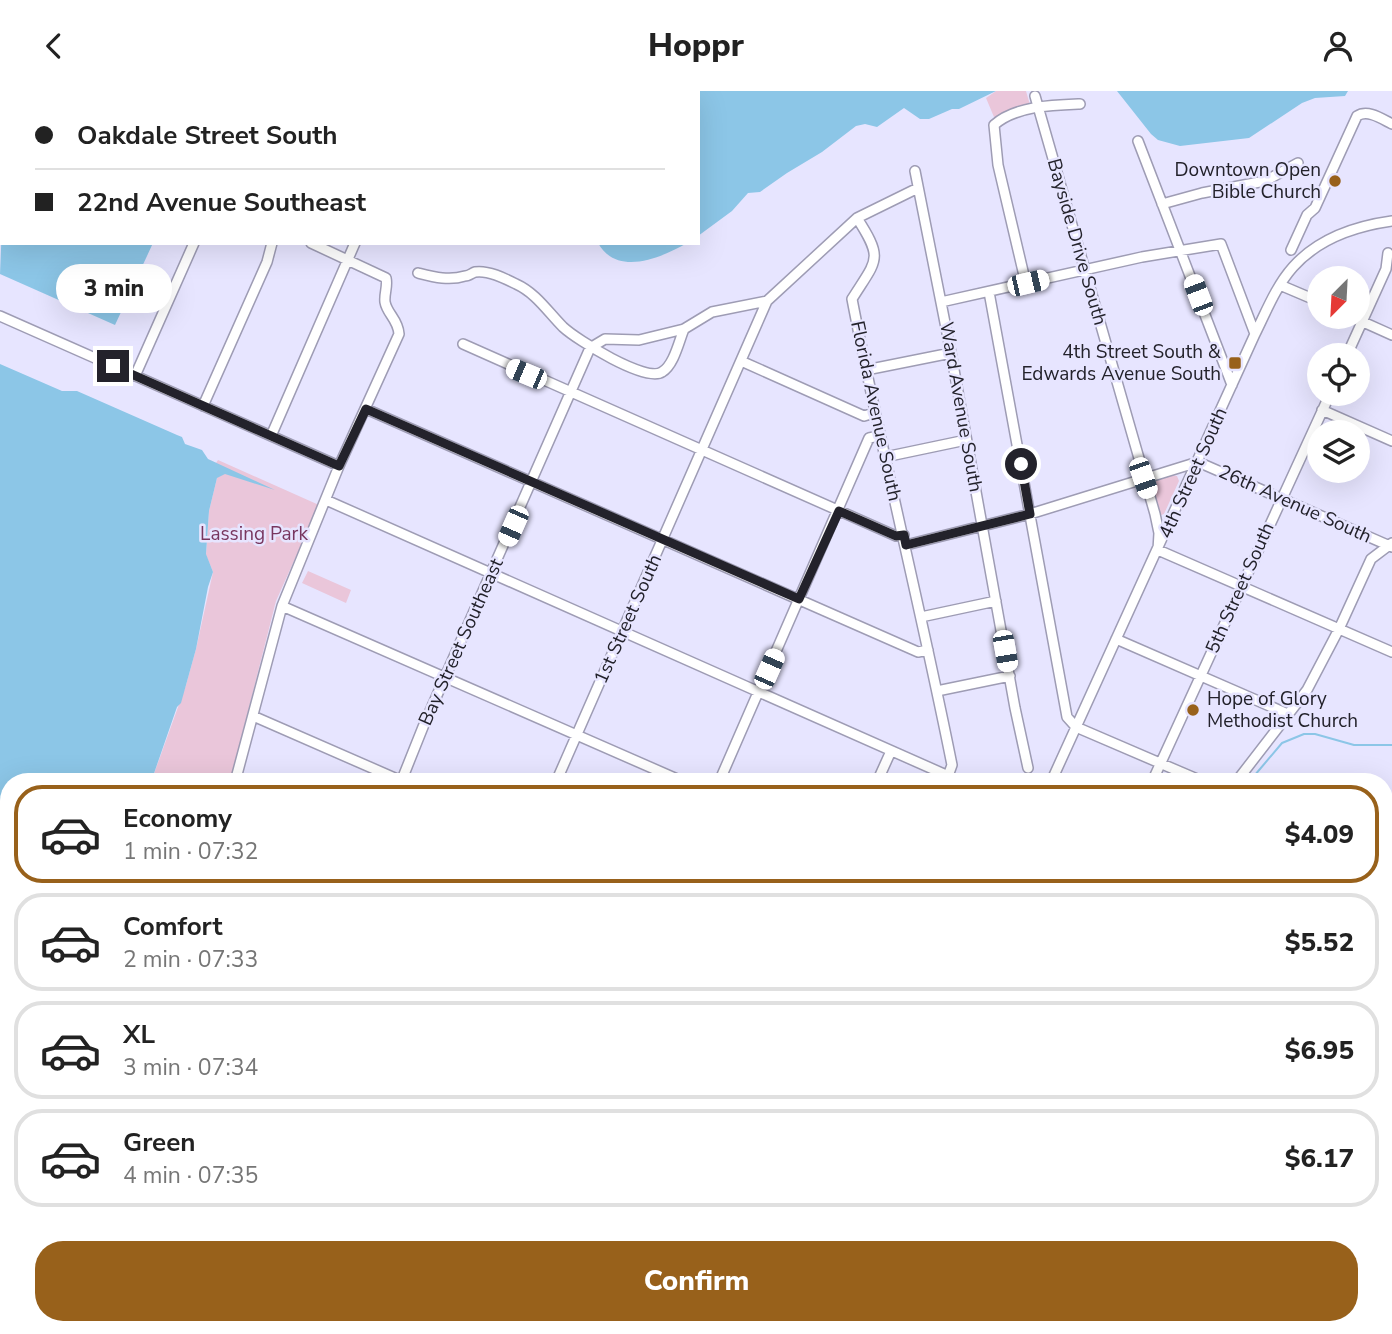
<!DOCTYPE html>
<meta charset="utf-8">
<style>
:root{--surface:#fff;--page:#f6f6f6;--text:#222;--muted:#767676;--line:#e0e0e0;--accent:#98611b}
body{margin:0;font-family:"Nunito Sans",sans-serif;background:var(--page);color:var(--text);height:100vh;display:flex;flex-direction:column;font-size:26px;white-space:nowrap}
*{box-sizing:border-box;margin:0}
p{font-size:23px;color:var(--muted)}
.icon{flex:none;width:38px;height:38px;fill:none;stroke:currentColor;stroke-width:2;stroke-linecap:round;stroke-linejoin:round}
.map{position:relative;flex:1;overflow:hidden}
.sheet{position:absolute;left:0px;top:682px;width:1393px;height:562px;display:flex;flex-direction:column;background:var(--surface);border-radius:28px 28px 0 0;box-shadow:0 7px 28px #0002}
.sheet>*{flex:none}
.top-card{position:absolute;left:0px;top:0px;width:700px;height:154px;box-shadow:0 7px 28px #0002;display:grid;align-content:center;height:154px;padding:0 35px;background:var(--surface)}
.needle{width:46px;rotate:204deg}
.controls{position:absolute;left:1307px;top:175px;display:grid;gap:14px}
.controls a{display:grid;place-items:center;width:63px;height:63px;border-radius:50%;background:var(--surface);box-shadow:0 7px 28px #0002;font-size:35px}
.end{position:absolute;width:32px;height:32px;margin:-16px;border:9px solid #23222b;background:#fff;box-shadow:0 0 0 4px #fff}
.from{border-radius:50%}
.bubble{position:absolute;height:49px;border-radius:24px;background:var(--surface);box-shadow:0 7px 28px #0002;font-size:23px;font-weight:800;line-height:49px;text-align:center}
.car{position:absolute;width:21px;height:42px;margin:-21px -10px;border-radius:9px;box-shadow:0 0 5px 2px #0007;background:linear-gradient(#fff 24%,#345 0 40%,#fff 0 76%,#345 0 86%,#fff 0)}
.top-card b{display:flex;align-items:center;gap:24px;height:66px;font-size:26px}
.top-card b+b{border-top:2px solid var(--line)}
.top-card i{width:18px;height:18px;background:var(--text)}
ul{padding:12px 0 0;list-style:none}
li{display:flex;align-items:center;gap:21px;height:98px;margin:0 14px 10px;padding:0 21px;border:4px solid var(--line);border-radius:28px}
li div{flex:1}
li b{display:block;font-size:26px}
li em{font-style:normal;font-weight:800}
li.current{border-color:var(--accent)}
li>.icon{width:63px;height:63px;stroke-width:1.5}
.primary-button{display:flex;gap:14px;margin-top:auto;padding:14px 35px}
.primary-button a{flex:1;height:80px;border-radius:28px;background:var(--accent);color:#fff;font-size:28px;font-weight:800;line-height:80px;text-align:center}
header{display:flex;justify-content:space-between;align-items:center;height:91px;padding:0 35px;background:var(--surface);font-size:32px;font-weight:800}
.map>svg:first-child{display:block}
.green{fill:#eac6da}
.water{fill:#8cc6e7}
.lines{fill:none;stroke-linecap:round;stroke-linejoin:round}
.stream{stroke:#8cc6e7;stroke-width:2}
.minor-casing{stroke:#9e9cb4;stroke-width:12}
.major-casing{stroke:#9e9cb4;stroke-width:16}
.minor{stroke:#fff;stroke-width:9}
.major{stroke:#fff;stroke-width:12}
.route{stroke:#23222b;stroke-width:9}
.poi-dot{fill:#98611b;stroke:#e7e5ff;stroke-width:2.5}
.labels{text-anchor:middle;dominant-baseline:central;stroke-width:5;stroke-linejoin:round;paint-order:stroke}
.poi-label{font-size:19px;fill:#23222b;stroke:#e7e5ff;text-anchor:end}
.street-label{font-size:19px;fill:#23222b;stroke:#e7e5ff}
.park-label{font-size:19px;fill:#78365f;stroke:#e7e5ff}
</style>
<header><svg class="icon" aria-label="back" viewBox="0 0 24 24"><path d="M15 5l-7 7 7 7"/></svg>Hoppr<svg class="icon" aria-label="person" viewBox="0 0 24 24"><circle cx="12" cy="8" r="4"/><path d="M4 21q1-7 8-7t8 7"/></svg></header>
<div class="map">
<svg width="1392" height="1243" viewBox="0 0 1392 1243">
<rect width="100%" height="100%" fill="#e7e5ff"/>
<path class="green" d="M996,0H1026L1030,14L994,26L986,7Z
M210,369L216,372L218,369L319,414L276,510L230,691H151L186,594L196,558L213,481L206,464L209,420L217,387Z
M1170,384L1177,385L1179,390L1164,423L1161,424L1158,422L1151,393L1153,389Z
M308,480L351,499L346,512L302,492Z
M9,1041V1154L0,1151V1052Z"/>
<path class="water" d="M360,0H996L959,18H952L929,28H920L904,17L877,36L865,33L856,35L822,61L787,82L760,101L748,102L732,120L698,145V2Z
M1117,0H1348L1345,5L1315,7L1302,12L1249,47L1180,55L1158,49L1151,43Z
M2,133V152H153L115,234L0,183Z
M598,152H687C661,167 617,186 598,152Z
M0,273L62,300H77L177,344L182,346L185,353L202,359L208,368L275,399L225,383L217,387L209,420L206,463L213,481L208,496L196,558L181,612L177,616L151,691H9V1058L0,1072Z"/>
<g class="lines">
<path class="stream" d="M1249,691L1282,652L1304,643H1315L1354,654H1392
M713,1243L722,1236"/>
<defs>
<path id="minor" d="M166,0V2
M242,0L243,2
M320,0V2
M13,2L14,0
M1035,5L1155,423L1159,442L1158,459L1392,561
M0,32L2,28
M1138,50L1232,294
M915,80L951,262L1015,617L1028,677
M1162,113L1202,102L1265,90L1298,72
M857,127C884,169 877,168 852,208C882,364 921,518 952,674L948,685
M1291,159L1307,124L1315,117L1357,25C1368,18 1382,28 1392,33
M418,182C434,186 449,190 465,185C469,185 472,182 475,181C488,179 504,187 516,193C536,202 548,221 563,236C577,249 646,292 662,281C674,274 679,250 684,238
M1026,193L998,74L994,34C1015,15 1053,14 1080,13
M1280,194L1320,211
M989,201L1067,626L1076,636L1204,691
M941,211L1142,166L1221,153L1255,243
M0,225L339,375
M1352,226L1392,244
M463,253L896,445L904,444
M590,257L605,248L639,249L684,238L712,221L767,210
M1347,264L1386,178L1388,162
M741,270L864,325L874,322
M866,279L951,262
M135,285L194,152
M203,315L267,171L272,152
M366,318L918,561L928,559
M1322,319L1392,350
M271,345L355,152
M885,366L966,349
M326,409L962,691
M906,454L1030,423L1198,371L1392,456
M282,515L684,691
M921,526L996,510
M1116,548L1288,623
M937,600L1010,585
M253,625L404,691
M235,691L282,515L339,375L399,243C398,228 387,223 385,211C384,202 388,196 386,187L311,152
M401,691L423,636L590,257
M556,691L767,210L857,127L918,97
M719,691L869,347L879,345
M877,691L891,660
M1051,691L1255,243C1266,221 1276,195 1293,176C1318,148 1356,135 1392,130
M1152,691L1330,303
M1236,691L1307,599L1339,538L1371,468L1392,452
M1384,771L1392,774
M1384,869L1392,851
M1384,984L1392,988
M1384,1092L1392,1096
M1384,1199L1392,1202
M861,1236L878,1243
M1225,1236L1242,1243
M0,1242L9,1222
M160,1243L163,1236
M635,1243L638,1236
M901,1243L905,1236
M1005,1243L1008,1236
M1111,1243L1114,1236"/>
<path id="major" d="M1384,879L1392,882
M799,1243L802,1236"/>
</defs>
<use href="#minor" class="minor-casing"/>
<use href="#major" class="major-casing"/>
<use href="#minor" class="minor"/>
<use href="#major" class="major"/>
</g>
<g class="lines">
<path class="route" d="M113,275L339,375L366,318L799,508L839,420L896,445L904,444L906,454L1030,423L1021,373"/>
</g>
<g class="poi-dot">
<circle cx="1335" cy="90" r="7"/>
<rect x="1228" y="265" width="14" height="14" rx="3.5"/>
<circle cx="1193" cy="619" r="7"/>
</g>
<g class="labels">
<g class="poi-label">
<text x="1321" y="79">Downtown Open<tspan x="1321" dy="22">Bible Church</tspan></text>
<text x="1221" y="261">4th Street South &amp;<tspan x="1221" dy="22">Edwards Avenue South</tspan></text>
<text x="1207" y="608" text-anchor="start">Hope of Glory<tspan x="1207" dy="22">Methodist Church</tspan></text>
</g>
<g class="street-label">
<text transform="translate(1077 151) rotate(74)">Bayside Drive South</text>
<text transform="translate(961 316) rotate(80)">Ward Avenue South</text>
<text transform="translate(876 320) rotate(78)">Florida Avenue South</text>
<text transform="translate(1193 382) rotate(-66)">4th Street South</text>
<text transform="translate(1295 413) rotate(24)">26th Avenue South</text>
<text transform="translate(1240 497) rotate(-66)">5th Street South</text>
<text transform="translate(628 528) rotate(-66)">1st Street South</text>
<text transform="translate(461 551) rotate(-66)">Bay Street Southeast</text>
</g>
<g class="park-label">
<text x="254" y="443">Lassing Park</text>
</g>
</g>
</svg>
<div class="controls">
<a><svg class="needle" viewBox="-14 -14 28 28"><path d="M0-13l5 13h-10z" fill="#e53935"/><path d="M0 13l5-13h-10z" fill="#767676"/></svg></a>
<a><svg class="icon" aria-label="locate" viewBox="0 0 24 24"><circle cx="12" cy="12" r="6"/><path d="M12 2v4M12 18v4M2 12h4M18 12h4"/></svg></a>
<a><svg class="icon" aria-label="layers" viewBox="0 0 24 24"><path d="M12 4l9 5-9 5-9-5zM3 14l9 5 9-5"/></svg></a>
</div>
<i class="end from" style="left:1021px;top:373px"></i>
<i class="end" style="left:113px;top:275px"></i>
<div class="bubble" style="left:56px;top:173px;width:116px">3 min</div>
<i class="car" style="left:1028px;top:192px;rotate:77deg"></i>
<i class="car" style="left:1198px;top:204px;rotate:339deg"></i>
<i class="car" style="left:526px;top:283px;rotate:293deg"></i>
<i class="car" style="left:1143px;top:387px;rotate:161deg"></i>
<i class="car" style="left:513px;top:435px;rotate:204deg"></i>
<i class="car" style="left:1005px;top:560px;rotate:170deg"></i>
<i class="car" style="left:769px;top:578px;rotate:24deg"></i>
<div class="top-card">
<b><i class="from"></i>Oakdale Street South</b>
<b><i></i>22nd Avenue Southeast</b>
</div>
<section class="sheet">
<ul>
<li class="current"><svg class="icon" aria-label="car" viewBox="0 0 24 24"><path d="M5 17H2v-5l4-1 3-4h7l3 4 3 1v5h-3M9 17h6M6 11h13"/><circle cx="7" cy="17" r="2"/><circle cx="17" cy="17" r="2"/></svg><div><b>Economy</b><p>1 min · 07:32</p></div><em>$4.09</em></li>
<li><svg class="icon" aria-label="car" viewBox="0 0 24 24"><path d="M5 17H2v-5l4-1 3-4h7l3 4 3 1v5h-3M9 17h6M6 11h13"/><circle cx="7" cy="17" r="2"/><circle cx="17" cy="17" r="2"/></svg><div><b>Comfort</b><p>2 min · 07:33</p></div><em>$5.52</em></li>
<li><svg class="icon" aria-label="car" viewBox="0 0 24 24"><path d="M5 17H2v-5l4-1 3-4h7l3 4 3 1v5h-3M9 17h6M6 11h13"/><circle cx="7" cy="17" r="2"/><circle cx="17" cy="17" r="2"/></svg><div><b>XL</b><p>3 min · 07:34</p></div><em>$6.95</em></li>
<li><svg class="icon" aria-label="car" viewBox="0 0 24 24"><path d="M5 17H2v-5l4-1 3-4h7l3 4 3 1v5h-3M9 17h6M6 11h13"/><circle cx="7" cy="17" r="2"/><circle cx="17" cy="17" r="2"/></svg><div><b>Green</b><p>4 min · 07:35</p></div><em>$6.17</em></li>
</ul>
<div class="primary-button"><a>Confirm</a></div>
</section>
</div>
